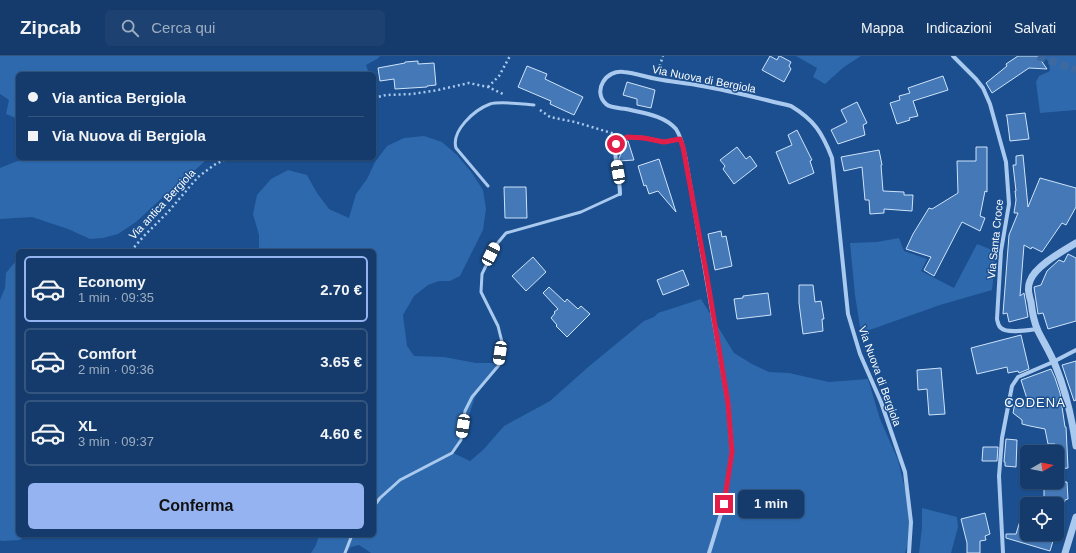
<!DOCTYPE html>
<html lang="it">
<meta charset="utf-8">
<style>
:root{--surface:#143b6b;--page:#1d4271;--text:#f1f3f6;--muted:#9dadc1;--line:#33557e;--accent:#95b2f1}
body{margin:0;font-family:Arial,sans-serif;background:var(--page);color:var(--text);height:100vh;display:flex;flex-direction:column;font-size:15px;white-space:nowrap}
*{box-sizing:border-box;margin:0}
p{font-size:13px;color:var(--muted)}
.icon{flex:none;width:22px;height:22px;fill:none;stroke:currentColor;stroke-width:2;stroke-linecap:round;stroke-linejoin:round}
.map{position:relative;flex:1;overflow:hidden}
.panel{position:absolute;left:16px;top:193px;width:360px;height:288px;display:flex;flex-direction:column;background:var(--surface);border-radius:6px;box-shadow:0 1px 3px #0004,0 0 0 1px var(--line)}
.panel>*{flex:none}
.hud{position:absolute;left:16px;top:16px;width:360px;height:88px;border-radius:6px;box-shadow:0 1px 3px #0004,0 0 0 1px var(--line);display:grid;align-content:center;height:88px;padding:0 12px;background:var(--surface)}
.needle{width:26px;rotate:81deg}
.controls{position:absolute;left:1020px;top:389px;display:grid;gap:8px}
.controls a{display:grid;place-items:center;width:44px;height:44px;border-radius:6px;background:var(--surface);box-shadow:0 1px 3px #0004,0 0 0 1px var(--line);font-size:20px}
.end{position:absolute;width:18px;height:18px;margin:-9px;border:5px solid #e11d48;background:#fff;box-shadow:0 0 0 2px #fff}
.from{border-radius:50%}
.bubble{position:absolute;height:28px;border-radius:6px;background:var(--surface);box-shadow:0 1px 3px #0004,0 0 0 1px var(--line);font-size:13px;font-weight:800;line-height:28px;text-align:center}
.car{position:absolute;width:12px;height:24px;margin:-12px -6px;border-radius:5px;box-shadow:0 0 3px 1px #0007;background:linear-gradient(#fff 24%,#345 0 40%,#fff 0 76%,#345 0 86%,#fff 0)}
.hud b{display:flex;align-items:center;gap:14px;height:38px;font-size:15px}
.hud b+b{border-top:1px solid var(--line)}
.hud i{width:10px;height:10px;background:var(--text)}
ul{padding:7px 0 0;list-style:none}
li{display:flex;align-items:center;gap:12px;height:66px;margin:0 8px 6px;padding:0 4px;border:2px solid var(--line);border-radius:6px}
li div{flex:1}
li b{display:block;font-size:15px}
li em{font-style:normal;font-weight:800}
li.selected{border-color:var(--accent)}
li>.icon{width:36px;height:36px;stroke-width:1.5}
.cta{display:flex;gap:8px;margin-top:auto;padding:8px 12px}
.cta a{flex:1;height:46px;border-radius:6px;background:var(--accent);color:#111;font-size:16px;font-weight:800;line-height:46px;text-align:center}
header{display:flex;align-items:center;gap:24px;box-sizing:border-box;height:56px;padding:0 20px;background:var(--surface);border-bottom:1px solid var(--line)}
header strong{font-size:19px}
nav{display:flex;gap:22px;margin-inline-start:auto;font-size:14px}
.search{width:280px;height:36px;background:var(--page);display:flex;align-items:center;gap:10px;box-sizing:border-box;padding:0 14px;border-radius:6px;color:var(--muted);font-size:15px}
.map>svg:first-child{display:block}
.green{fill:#2e69ad}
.building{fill:#4478b7;stroke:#cfe3fa}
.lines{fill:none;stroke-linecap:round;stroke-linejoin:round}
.secondary-tunnel{stroke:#3d69a0;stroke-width:8;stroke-dasharray:8 4;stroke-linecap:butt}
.path{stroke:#a9c9ee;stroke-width:2.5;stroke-dasharray:2 3;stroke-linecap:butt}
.service{stroke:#a9c9ee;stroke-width:3}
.minor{stroke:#a9c9ee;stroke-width:4}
.tertiary{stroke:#a9c9ee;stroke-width:7}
.route{stroke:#e11d48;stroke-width:5}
.labels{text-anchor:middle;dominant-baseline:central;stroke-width:3;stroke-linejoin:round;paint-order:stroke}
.street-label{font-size:11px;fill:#fff;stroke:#1b4f8f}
.quarter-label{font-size:13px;letter-spacing:1px;fill:#fff;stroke:#1b4f8f}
</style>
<header>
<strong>Zipcab</strong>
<div class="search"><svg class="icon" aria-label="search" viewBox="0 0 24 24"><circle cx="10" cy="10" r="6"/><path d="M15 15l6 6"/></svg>Cerca qui</div>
<nav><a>Mappa</a><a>Indicazioni</a><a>Salvati</a></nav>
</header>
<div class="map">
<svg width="1076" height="497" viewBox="0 0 1076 497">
<rect width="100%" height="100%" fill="#1b4f8f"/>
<path class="green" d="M0,0H380L377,3L366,9L369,18H18V63L6,58L9,44L0,38Z
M796,0H861L844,11L825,28L813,21L817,12Z
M1043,0H1076V54L1040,57L1036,26L1039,20L1050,15L1049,6Z
M424,80L442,86L457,99L472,117L483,134L486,153L483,174L460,220L450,225H439L428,229L414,240L403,259L407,290L414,300L444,301L476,307H498L475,341L463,378L453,397L470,405L483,394L504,370L550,345L587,312L644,265L654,261L658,257L701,243L734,297L752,308L769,316L789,317L829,326L868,323L880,363L898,404L908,445L911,466L908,488L905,497H371L359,489L351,491L346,497H311L316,489L319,479H374V195H259V179L253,158L257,139L271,123L288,114L307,119L317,137L329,153L349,162L356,138L367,123L375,106L387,90L404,82Z
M25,102H210L206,104L193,116L183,127L163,141L136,166L118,178L103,182L90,183L68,173L32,161L0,163V112Z
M899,182L904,195L927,203L921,215L954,232L977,188L992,194L996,199L992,234L940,249L861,277L855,239L850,187L877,186Z
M15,206H18V479H25L20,484L1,485L0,484V244L5,232L6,217Z
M922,452L957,461L958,471L951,497H919L922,471Z"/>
<path class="building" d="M770,0L777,4L779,0H780L791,6L789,10L791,13L784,26L762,14Z
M1018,0H1038L1047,13L1029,12L992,37L986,27L1007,10L1006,8Z
M418,5V8L434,7L436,29L427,30V31L395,33L394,23L380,25L378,12L405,7V6Z
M527,10L547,18L545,23L583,41L574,59L550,48L551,45L518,31Z
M943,20L948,34L913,45L918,60L909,62L910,64L897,68L890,47L900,44L899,40L910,37L908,32Z
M627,26L655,34L651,52L637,49V43L623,39Z
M857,46L867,67L863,69L865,79L838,88L831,74L847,66L841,54Z
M1025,57L1029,83L1010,85L1007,61L1006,59Z
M797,74L812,104L810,105L814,117L789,128L776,96L792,89L788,79Z
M627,85H628L634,104L619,105V102Z
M737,91L746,103L750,100L757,110L734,128L723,113L725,110L720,104Z
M976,91H987V136L985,135L980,160L985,162L980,175L962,166L934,220L924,214L931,201L906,193L913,178L929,152L932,153L958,137L957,105H976Z
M879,94L882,109H881L883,135L904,136V139H913L912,155L884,153V157L870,158L869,144H865L862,111L844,115L841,101Z
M1023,99L1028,151L1040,122L1076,132V151L1066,169L1062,167L1042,196L1032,191L1031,193L1024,189L1020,240L1024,237L1028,261L1009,266L1007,257L1003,258L1009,179L1018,157H1014L1016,144L1015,135H1016L1013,109H1016V100Z
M659,103L676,156L658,135L649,138L646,129L644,130L638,110Z
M504,131H526L527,162H505Z
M721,175L722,181L726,180L732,210L715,214L708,178Z
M1068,198L1076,202V265L1048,273L1043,257L1038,258L1034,231L1041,229L1047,215L1059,204L1064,206Z
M533,201L546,216L526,235L512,220Z
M683,214L689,229L663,239L657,224Z
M799,229H813L815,246L821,245L824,263H822L823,275L803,278L799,247Z
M549,231L565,246L567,243L578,253L581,250L590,258L567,281L556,270L557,269L551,262L555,257L554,256L558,253L543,237Z
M768,237L771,259L737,263L734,243L743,242V240Z
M1021,279L1029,313L1019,317L1018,315L1008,317L1007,311L977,318L971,292Z
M1076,305V344L1074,345L1062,309Z
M941,312L945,358L929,359L927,333L918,334L917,314Z
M1051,313L1055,322L1060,337L1065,371H1066L1068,412L1057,413V396H1056L1055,388H1048L1045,373L1030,370L1022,368V364L1013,357L1015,347L1029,349L1021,324Z
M1006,383L1017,384L1016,411L1005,410V406H1004Z
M983,391H998L997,405H982Z
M1046,426H1067L1068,443L1065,444L1064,448H1044V432H1046Z
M1024,452H1027V478H1055L1050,495L1006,482V478H1016Z
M985,457L990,478L985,480L986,484L980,485V497H967V487L961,463Z"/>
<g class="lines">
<path class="secondary-tunnel" d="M1038,0L1076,14"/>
<path class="path" d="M658,15L663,0
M488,31L499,20L510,0
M374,42L386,39L412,38L438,34L469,27L488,31L503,38
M540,54L550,61L575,66L615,78
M131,195L143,181L168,156L198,121L214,109L228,102"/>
<path class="service" d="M488,130L456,92C451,75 474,54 490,48C501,45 522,48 534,49
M374,450L380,442L400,424L452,397L461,384L465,355L472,341L499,309L502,286L498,270L481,236L482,218L496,189L506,177L581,156L620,138
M345,497L352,479"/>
<path class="minor" d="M953,0L976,23L983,32L990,48L1006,106L1009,148L1001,195L997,263C998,267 998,270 1001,272C1007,278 1029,274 1038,273
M620,138C620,121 613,104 616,88L627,81L644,82L664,86L680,83
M709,497L724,448L732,396L728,347L686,105C684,95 682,82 676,73C664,59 643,57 626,53C620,52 610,52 606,48C592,35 606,13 624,16C635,17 646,21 657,23C672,26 687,27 702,30C732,35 761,43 791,50C814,64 822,76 832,102L848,258L860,298L881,346L905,416L911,466L909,497
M1003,497L999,420L1002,382L1012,330L1018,321L1053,306L1076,294"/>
<path class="tertiary" d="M1076,187C1063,195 1035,210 1030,225C1027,232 1029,239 1031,246C1032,255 1034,266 1038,275C1044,287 1051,298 1056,311C1066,336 1072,363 1076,390
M1065,497L1076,461"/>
</g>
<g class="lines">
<path class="route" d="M616,88L627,81L644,82L664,86L680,83L683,91L707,221L728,347L732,396L724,448"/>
</g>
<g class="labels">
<g class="street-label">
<text transform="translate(704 23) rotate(11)">Via Nuova di Bergiola</text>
<text transform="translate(162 148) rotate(-47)">Via antica Bergiola</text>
<text transform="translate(995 183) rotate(-84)">Via Santa Croce</text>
<text transform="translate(880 320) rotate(70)">Via Nuova di Bergiola</text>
</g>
<g class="quarter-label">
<text x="1035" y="346">CODENA</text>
</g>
</g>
</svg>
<div class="controls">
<a><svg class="needle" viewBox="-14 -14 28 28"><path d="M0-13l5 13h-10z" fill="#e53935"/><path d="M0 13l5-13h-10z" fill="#9dadc1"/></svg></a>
<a><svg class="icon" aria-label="locate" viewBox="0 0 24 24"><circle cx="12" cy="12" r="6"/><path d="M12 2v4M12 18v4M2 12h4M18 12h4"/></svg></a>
</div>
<i class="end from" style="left:616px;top:88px"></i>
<i class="end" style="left:724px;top:448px"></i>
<div class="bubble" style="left:738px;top:434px;width:66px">1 min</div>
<i class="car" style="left:618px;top:116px;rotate:350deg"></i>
<i class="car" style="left:491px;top:198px;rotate:27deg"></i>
<i class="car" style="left:500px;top:297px;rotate:188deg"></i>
<i class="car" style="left:463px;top:370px;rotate:189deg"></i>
<div class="hud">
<b><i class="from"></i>Via antica Bergiola</b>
<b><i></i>Via Nuova di Bergiola</b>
</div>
<section class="panel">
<ul>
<li class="selected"><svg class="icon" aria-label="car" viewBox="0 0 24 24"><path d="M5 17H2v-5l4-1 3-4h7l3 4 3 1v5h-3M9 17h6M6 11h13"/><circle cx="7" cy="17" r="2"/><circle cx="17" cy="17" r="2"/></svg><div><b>Economy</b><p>1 min · 09:35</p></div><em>2.70 €</em></li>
<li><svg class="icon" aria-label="car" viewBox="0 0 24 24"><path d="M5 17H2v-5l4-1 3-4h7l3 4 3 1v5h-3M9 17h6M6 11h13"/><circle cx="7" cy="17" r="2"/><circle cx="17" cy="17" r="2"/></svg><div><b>Comfort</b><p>2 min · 09:36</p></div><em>3.65 €</em></li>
<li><svg class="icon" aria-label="car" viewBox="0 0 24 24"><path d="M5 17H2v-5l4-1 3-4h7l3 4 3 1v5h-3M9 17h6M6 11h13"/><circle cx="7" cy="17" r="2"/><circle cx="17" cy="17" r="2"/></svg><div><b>XL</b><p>3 min · 09:37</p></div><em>4.60 €</em></li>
</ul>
<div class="cta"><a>Conferma</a></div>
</section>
</div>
